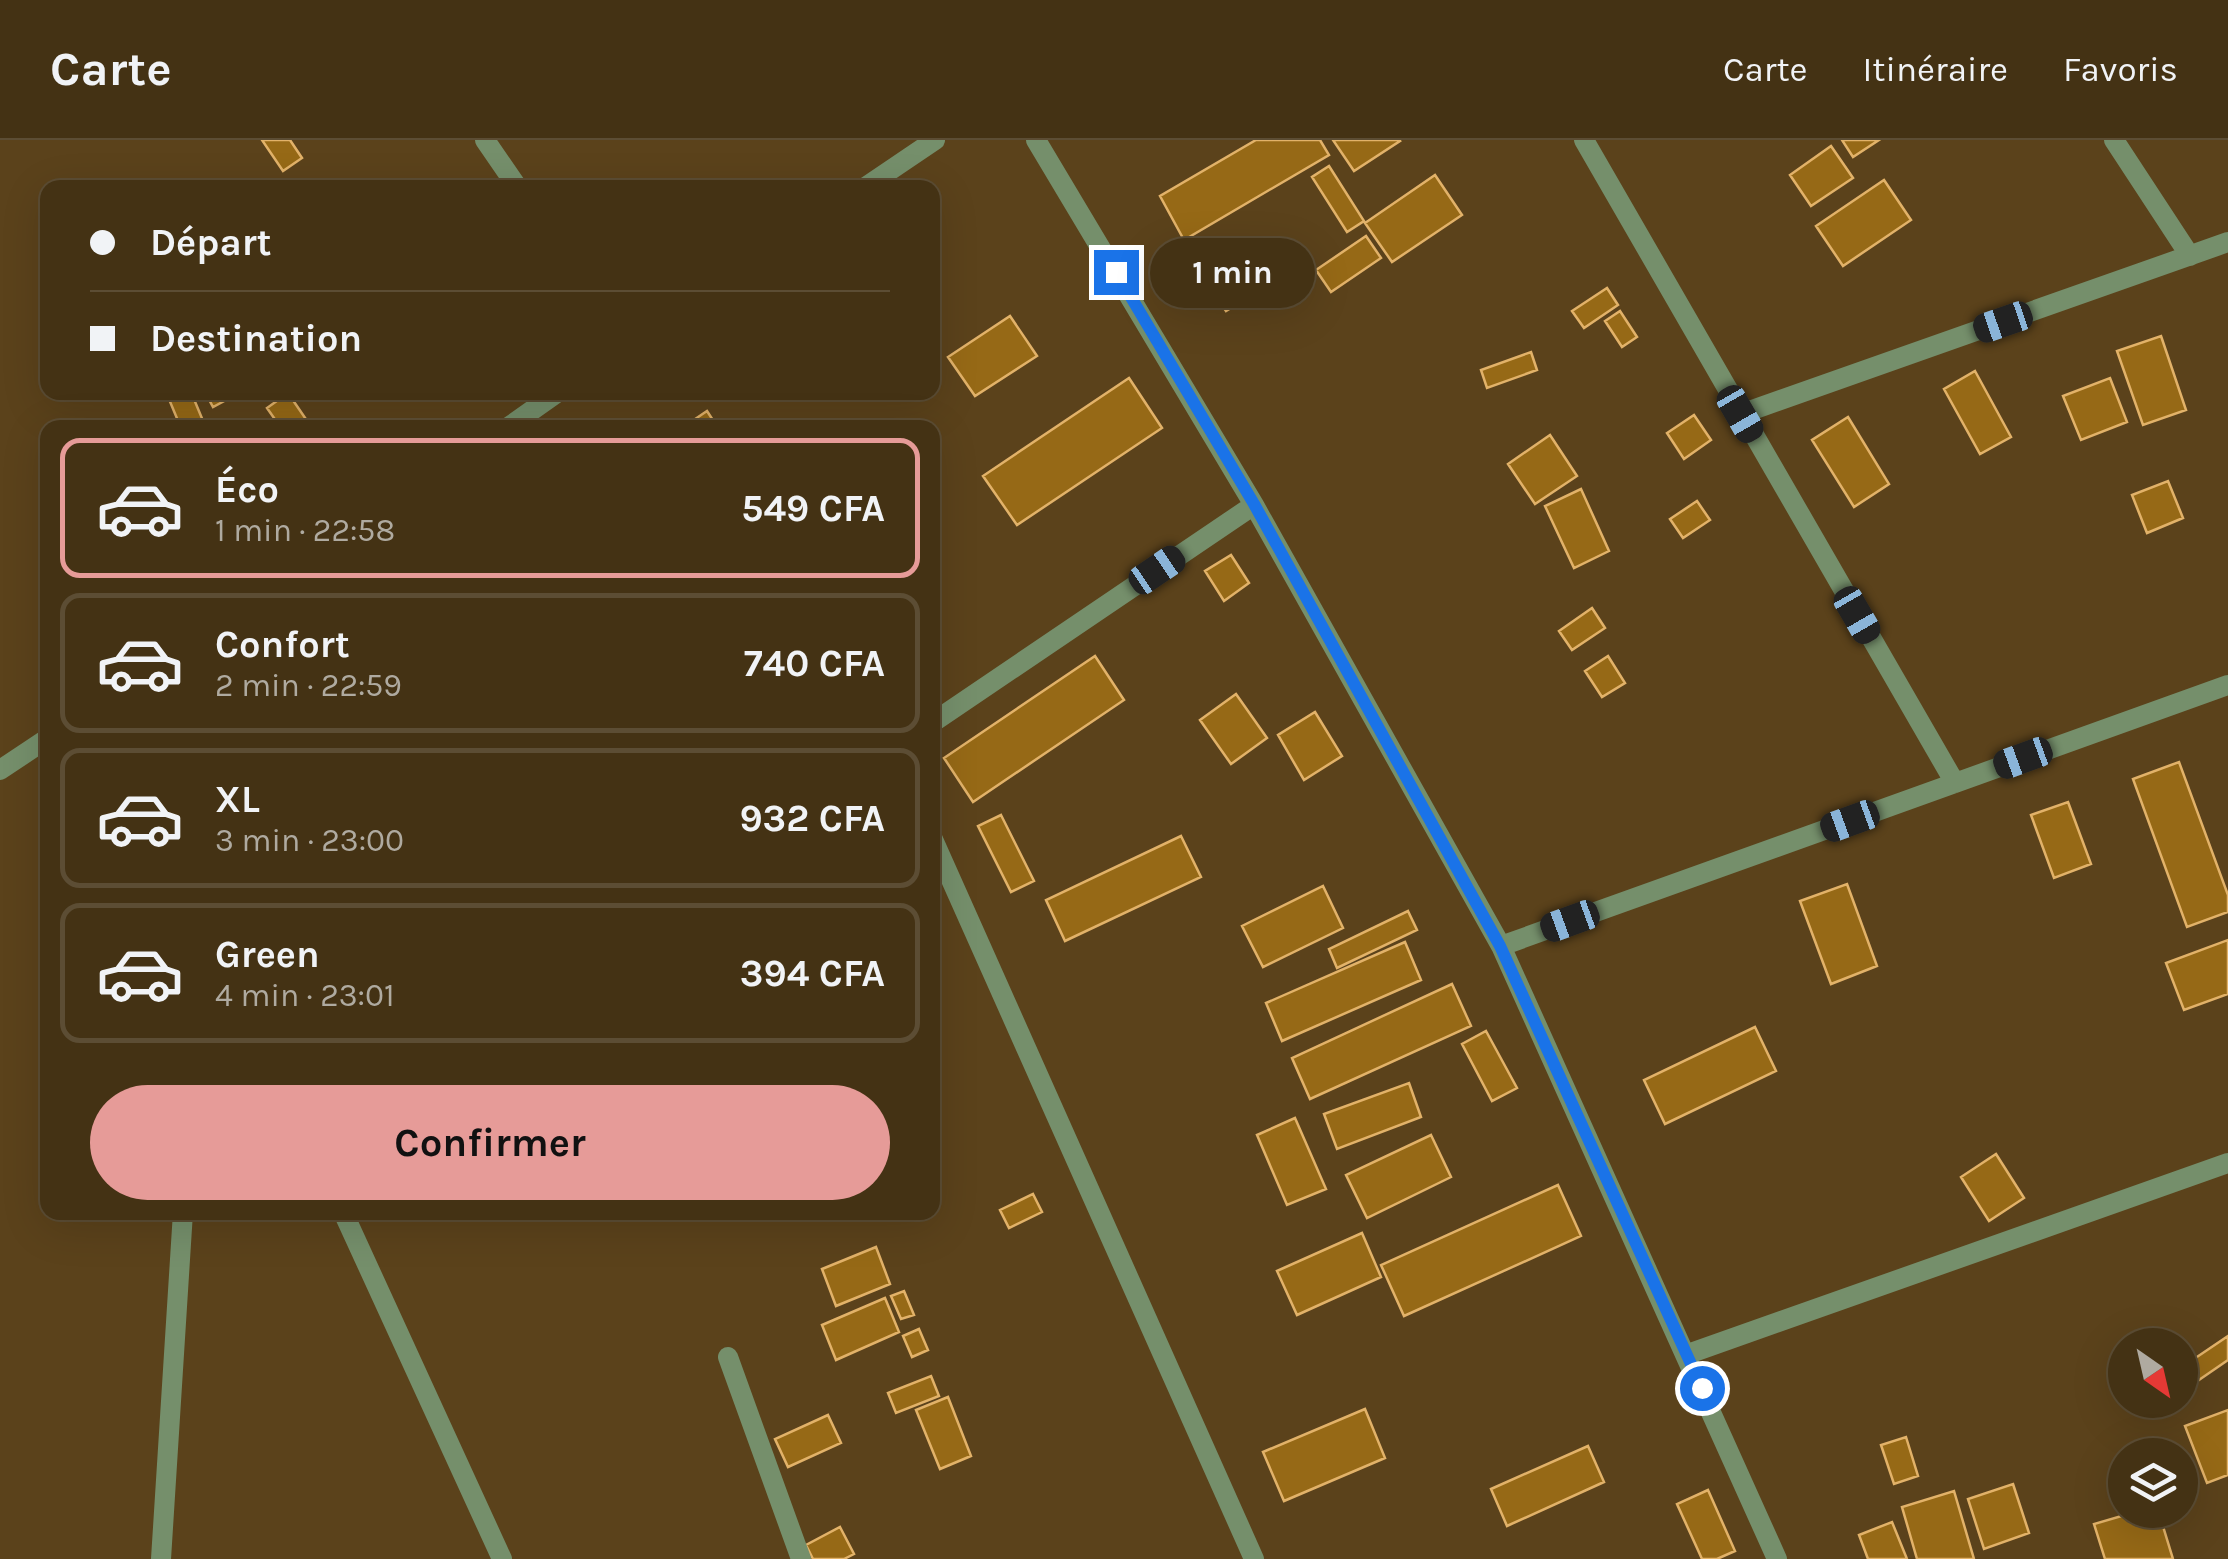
<!DOCTYPE html>
<html lang="fr">
<meta charset="utf-8">
<style>
:root{--surface:#443214;--page:#4b3a1d;--text:#f1f3f6;--muted:#afaaa0;--line:#5c4d34;--accent:#e69b98}
body{margin:0;font-family:Karla,sans-serif;background:var(--page);color:var(--text);height:100vh;display:flex;flex-direction:column;font-size:38px;white-space:nowrap}
*{box-sizing:border-box;margin:0}
p{font-size:32px;color:var(--muted)}
.icon{flex:none;width:55px;height:55px;fill:none;stroke:currentColor;stroke-width:2;stroke-linecap:round;stroke-linejoin:round}
.map{position:relative;flex:1;overflow:hidden}
.panel{position:absolute;left:40px;top:280px;width:900px;height:800px;display:flex;flex-direction:column;background:var(--surface);border-radius:20px;box-shadow:0 10px 40px #0002,0 0 0 2px var(--line)}
.panel>*{flex:none}
.hud{position:absolute;left:40px;top:40px;width:900px;height:220px;border-radius:20px;box-shadow:0 10px 40px #0002,0 0 0 2px var(--line);display:grid;align-content:center;height:220px;padding:0 50px;background:var(--surface)}
.needle{width:65px;rotate:146deg}
.controls{position:absolute;left:2108px;top:1188px;display:grid;gap:20px}
.controls a{display:grid;place-items:center;width:90px;height:90px;border-radius:50%;background:var(--surface);box-shadow:0 10px 40px #0002,0 0 0 2px var(--line);font-size:50px}
.end{position:absolute;width:45px;height:45px;margin:-22px;border:12px solid #1a73e8;background:#fff;box-shadow:0 0 0 5px #fff}
.from{border-radius:50%}
.bubble{position:absolute;height:70px;border-radius:35px;background:var(--surface);box-shadow:0 10px 40px #0002,0 0 0 2px var(--line);font-size:32px;font-weight:700;line-height:70px;text-align:center}
.car{position:absolute;width:30px;height:60px;margin:-30px -15px;border-radius:12px;box-shadow:0 0 8px 2px #0007;background:linear-gradient(#222 24%,#8ab4d8 0 40%,#222 0 76%,#8ab4d8 0 86%,#222 0)}
.hud b{display:flex;align-items:center;gap:35px;height:95px;font-size:38px}
.hud b+b{border-top:2px solid var(--line)}
.hud i{width:25px;height:25px;background:var(--text)}
ul{padding:18px 0 0;list-style:none}
li{display:flex;align-items:center;gap:30px;height:140px;margin:0 20px 15px;padding:0 30px;border:5px solid var(--line);border-radius:20px}
li div{flex:1}
li b{display:block;font-size:38px}
li em{font-style:normal;font-weight:700}
li.active{border-color:var(--accent)}
li>.icon{width:90px;height:90px;stroke-width:1.5}
.button{display:flex;gap:20px;margin-top:auto;padding:20px 50px}
.button a{flex:1;height:115px;border-radius:60px;background:var(--accent);color:#111;font-size:40px;font-weight:700;line-height:115px;text-align:center}
header{display:flex;align-items:center;gap:60px;box-sizing:border-box;height:140px;padding:0 50px;background:var(--surface);border-bottom:2px solid var(--line)}
header strong{font-size:48px}
nav{display:flex;gap:55px;margin-inline-start:auto;font-size:35px}
.map>svg:first-child{display:block}
.building{fill:#966916;stroke:#e2b269;stroke-width:2.5}
.lines{fill:none;stroke-linecap:round;stroke-linejoin:round}
.minor{stroke:#758f6b;stroke-width:20}
.route{stroke:#1a73e8;stroke-width:12}
</style>
<header>
<strong>Carte</strong>
<nav><a>Carte</a><a>Itinéraire</a><a>Favoris</a></nav>
</header>
<div class="map">
<svg width="2228" height="1419" viewBox="0 0 2228 1419">
<rect width="100%" height="100%" fill="#5b421b"/>
<path class="building" d="M262,0H290L302,18L283,31Z
M1256,0H1320L1329,15L1184,100L1160,56Z
M1333,0H1399L1400,1L1354,31Z
M1842,0H1879L1853,17Z
M1831,6L1853,38L1811,66L1790,35Z
M1329,26L1364,81L1347,92L1312,37Z
M1435,35L1462,75L1392,122L1365,83Z
M1884,40L1911,80L1843,126L1816,86Z
M1366,96L1381,118L1331,152L1316,130Z
M1223,121L1247,158L1226,171L1202,135Z
M1607,148L1618,165L1584,188L1572,171Z
M1620,171L1637,197L1622,207L1605,181Z
M1010,176L1037,216L975,256L948,217Z
M2161,196L2186,270L2143,285L2117,211Z
M1531,212L1537,230L1487,248L1481,230Z
M1975,231L2011,297L1980,314L1944,249Z
M1129,238L1162,288L1017,385L983,336Z
M2110,238L2127,282L2081,300L2063,256Z
M166,252H191L206,288H181Z
M205,252H241L213,267Z
M288,253L312,288H281L267,268Z
M707,271L718,288H682Z
M1694,275L1711,300L1684,319L1667,293Z
M1848,277L1889,344L1854,367L1812,300Z
M1550,295L1577,336L1535,364L1508,324Z
M2168,341L2183,378L2147,393L2132,355Z
M1581,349L1609,411L1574,428L1545,366Z
M1697,361L1710,380L1683,398L1670,379Z
M1231,415L1249,443L1224,461L1205,431Z
M1592,468L1605,488L1572,510L1559,491Z
M1095,516L1124,560L973,662L944,618Z
M1608,516L1625,543L1602,557L1585,531Z
M1236,554L1267,598L1231,624L1200,580Z
M1315,572L1342,616L1304,640L1278,595Z
M2179,622L2228,755V772L2187,787L2133,639Z
M2068,662L2091,724L2054,738L2031,675Z
M1001,675L1034,741L1011,752L978,686Z
M1181,696L1201,737L1065,801L1046,760Z
M1847,744L1877,826L1831,844L1800,761Z
M1323,746L1343,788L1263,827L1242,786Z
M1408,771L1417,790L1337,828L1329,809Z
M2228,800V854L2184,870L2166,823Z
M1405,802L1421,840L1282,901L1266,863Z
M1452,844L1471,886L1310,959L1292,918Z
M1755,887L1776,931L1665,984L1644,940Z
M1486,891L1517,948L1492,961L1462,904Z
M1409,943L1421,977L1337,1009L1324,974Z
M1295,978L1326,1049L1287,1065L1257,995Z
M1431,995L1451,1037L1367,1078L1346,1035Z
M1996,1014L2024,1058L1989,1081L1961,1037Z
M1558,1045L1581,1096L1404,1176L1381,1125Z
M1033,1054L1042,1072L1009,1088L1000,1070Z
M1362,1093L1381,1137L1297,1175L1277,1131Z
M876,1107L890,1144L836,1166L822,1129Z
M904,1151L914,1175L901,1179L891,1156Z
M885,1158L899,1192L836,1220L822,1185Z
M919,1189L928,1210L912,1217L903,1196Z
M2228,1196V1220L2196,1242L2185,1225Z
M931,1236L939,1256L896,1273L888,1253Z
M948,1257L971,1316L940,1329L916,1270Z
M1365,1269L1385,1318L1284,1361L1263,1312Z
M2228,1270V1335L2207,1343L2185,1286Z
M828,1275L841,1303L788,1327L775,1299Z
M1906,1297L1918,1336L1894,1344L1881,1305Z
M1588,1306L1604,1342L1507,1386L1491,1349Z
M2013,1344L2029,1393L1984,1409L1968,1359Z
M1708,1350L1735,1411L1717,1419H1702L1677,1364Z
M1954,1351L1974,1419H1917L1902,1367Z
M2142,1370H2158L2173,1419H2105L2094,1384Z
M1892,1382L1907,1419H1868L1859,1395Z
M840,1387L854,1414L844,1419H813L806,1405Z"/>
<g class="lines">
<path class="minor" d="M485,0L518,48
M1036,0L1254,365L1501,806L1777,1419
M1584,0L1955,643
M2114,0L2190,116
M864,48L935,0
M1741,274L2228,102
M507,288L558,252
M932,583L1254,365
M0,630L48,598
M932,697L1254,1419
M1501,806L2228,545
M343,1072L502,1419
M1688,1214L2228,1023
M728,1217L801,1419
M161,1419L183,1072"/>
</g>
<g class="lines">
<path class="route" d="M1116,132L1254,364L1500,806L1702,1248"/>
</g>
</svg>
<div class="controls">
<a><svg class="needle" viewBox="-14 -14 28 28"><path d="M0-13l5 13h-10z" fill="#e53935"/><path d="M0 13l5-13h-10z" fill="#afaaa0"/></svg></a>
<a><svg class="icon" aria-label="layers" viewBox="0 0 24 24"><path d="M12 4l9 5-9 5-9-5zM3 14l9 5 9-5"/></svg></a>
</div>
<i class="end from" style="left:1702px;top:1248px"></i>
<i class="end" style="left:1116px;top:132px"></i>
<div class="bubble" style="left:1150px;top:98px;width:165px">1 min</div>
<i class="car" style="left:2003px;top:182px;rotate:251deg"></i>
<i class="car" style="left:1740px;top:274px;rotate:150deg"></i>
<i class="car" style="left:1157px;top:430px;rotate:56deg"></i>
<i class="car" style="left:1857px;top:475px;rotate:150deg"></i>
<i class="car" style="left:2023px;top:618px;rotate:250deg"></i>
<i class="car" style="left:1850px;top:681px;rotate:250deg"></i>
<i class="car" style="left:1570px;top:781px;rotate:250deg"></i>
<div class="hud">
<b><i class="from"></i>Départ</b>
<b><i></i>Destination</b>
</div>
<section class="panel">
<ul>
<li class="active"><svg class="icon" aria-label="car" viewBox="0 0 24 24"><path d="M5 17H2v-5l4-1 3-4h7l3 4 3 1v5h-3M9 17h6M6 11h13"/><circle cx="7" cy="17" r="2"/><circle cx="17" cy="17" r="2"/></svg><div><b>Éco</b><p>1 min · 22:58</p></div><em>549 CFA</em></li>
<li><svg class="icon" aria-label="car" viewBox="0 0 24 24"><path d="M5 17H2v-5l4-1 3-4h7l3 4 3 1v5h-3M9 17h6M6 11h13"/><circle cx="7" cy="17" r="2"/><circle cx="17" cy="17" r="2"/></svg><div><b>Confort</b><p>2 min · 22:59</p></div><em>740 CFA</em></li>
<li><svg class="icon" aria-label="car" viewBox="0 0 24 24"><path d="M5 17H2v-5l4-1 3-4h7l3 4 3 1v5h-3M9 17h6M6 11h13"/><circle cx="7" cy="17" r="2"/><circle cx="17" cy="17" r="2"/></svg><div><b>XL</b><p>3 min · 23:00</p></div><em>932 CFA</em></li>
<li><svg class="icon" aria-label="car" viewBox="0 0 24 24"><path d="M5 17H2v-5l4-1 3-4h7l3 4 3 1v5h-3M9 17h6M6 11h13"/><circle cx="7" cy="17" r="2"/><circle cx="17" cy="17" r="2"/></svg><div><b>Green</b><p>4 min · 23:01</p></div><em>394 CFA</em></li>
</ul>
<div class="button"><a>Confirmer</a></div>
</section>
</div>
